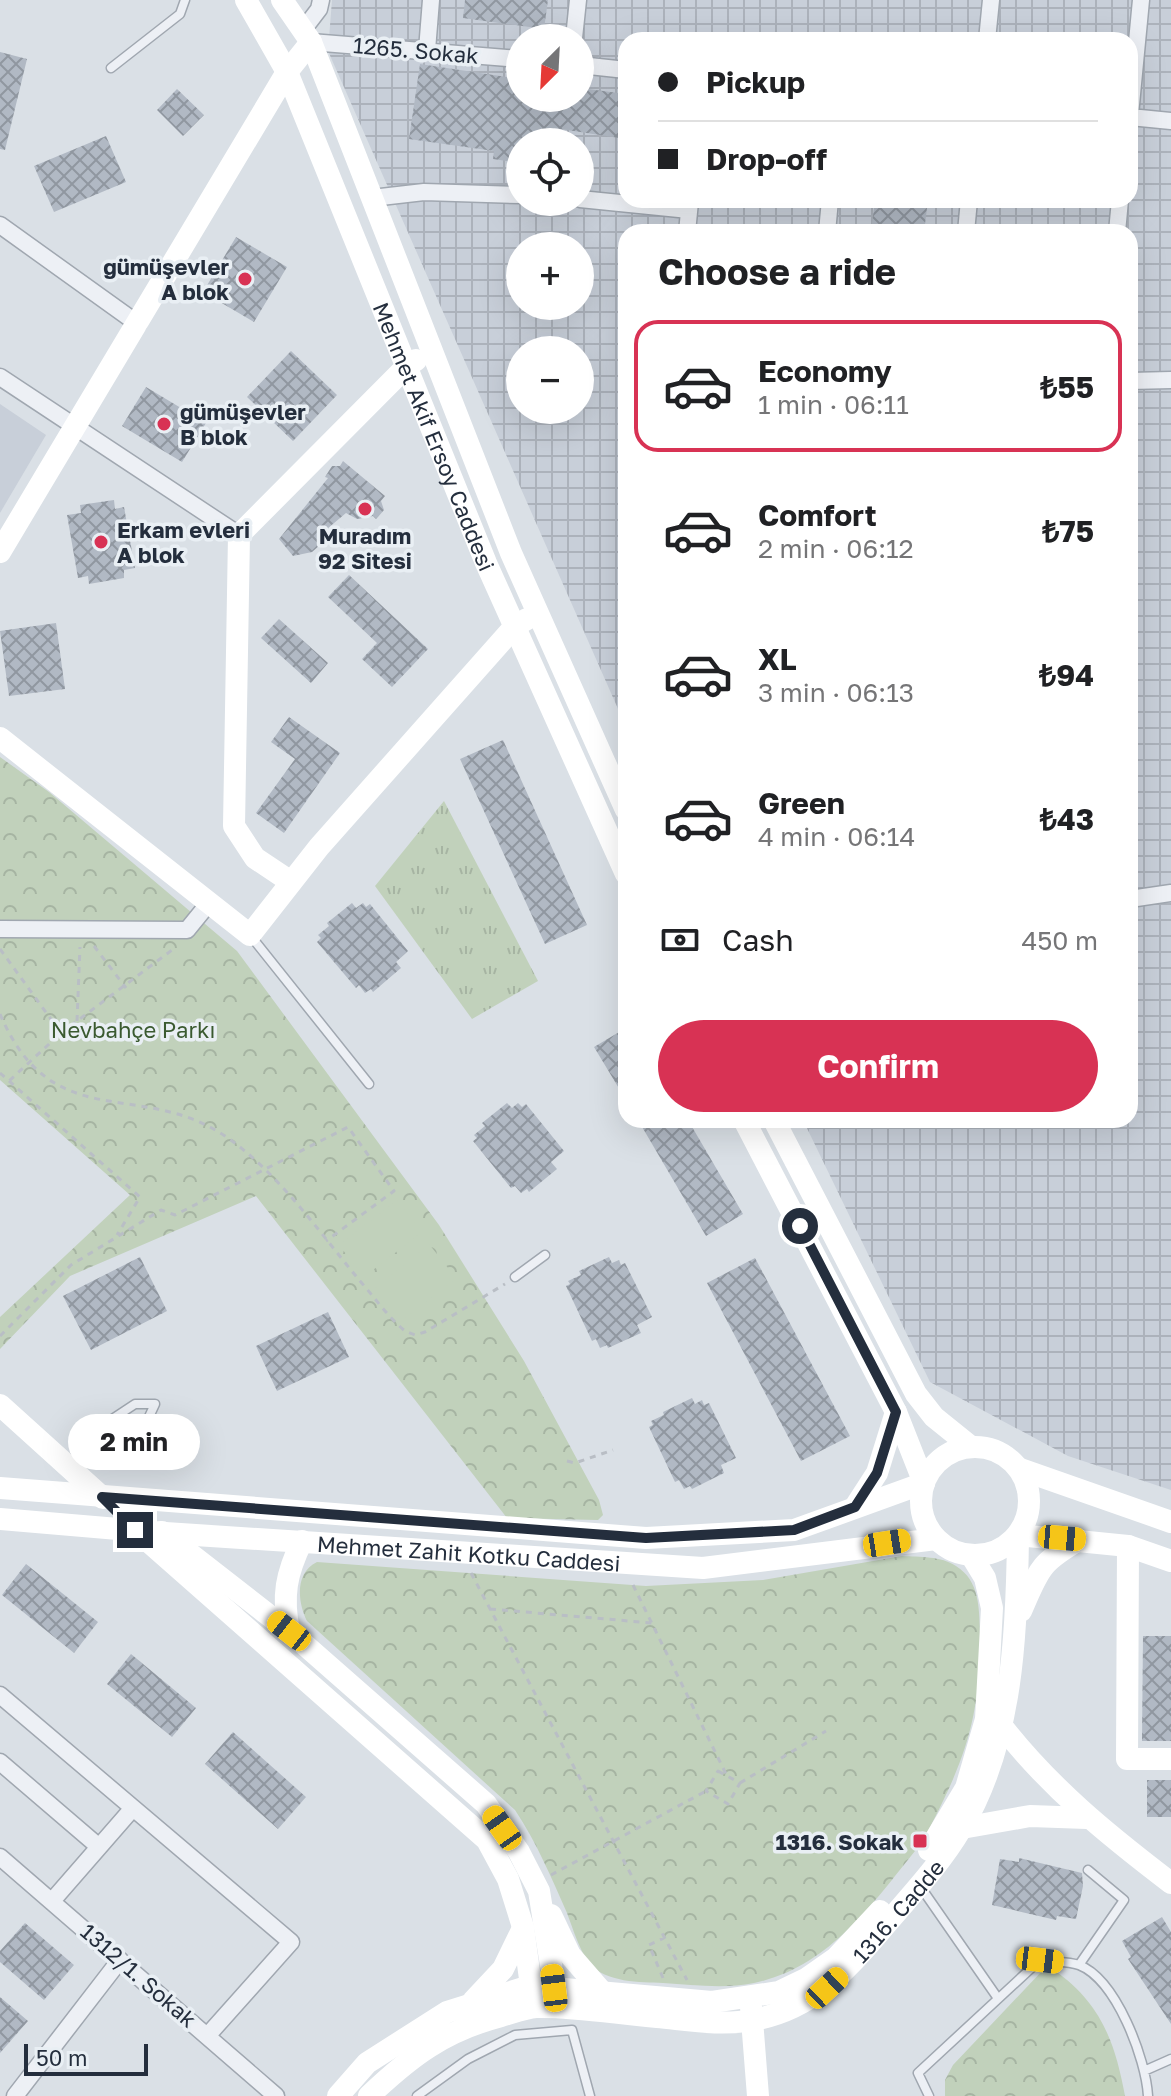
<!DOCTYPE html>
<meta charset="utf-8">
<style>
:root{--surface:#fff;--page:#f6f6f6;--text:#202124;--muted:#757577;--line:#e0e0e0;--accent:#d83254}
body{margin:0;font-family:"Golos Text",sans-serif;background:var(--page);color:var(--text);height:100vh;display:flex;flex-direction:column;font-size:30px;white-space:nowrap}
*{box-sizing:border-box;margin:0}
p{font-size:26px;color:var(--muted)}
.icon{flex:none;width:44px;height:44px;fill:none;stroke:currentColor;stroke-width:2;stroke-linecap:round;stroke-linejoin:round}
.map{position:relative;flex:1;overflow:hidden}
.sheet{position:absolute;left:618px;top:224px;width:520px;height:904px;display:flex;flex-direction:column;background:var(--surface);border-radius:24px;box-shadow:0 8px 32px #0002}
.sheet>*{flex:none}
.guide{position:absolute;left:618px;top:32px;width:520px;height:176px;border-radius:24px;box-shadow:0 8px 32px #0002;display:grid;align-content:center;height:176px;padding:0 40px;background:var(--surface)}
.needle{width:52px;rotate:204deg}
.buttons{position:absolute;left:506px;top:24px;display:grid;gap:16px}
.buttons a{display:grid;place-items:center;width:88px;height:88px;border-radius:50%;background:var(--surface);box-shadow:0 8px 32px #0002;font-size:40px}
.scale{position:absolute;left:24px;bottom:20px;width:124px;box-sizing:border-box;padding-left:8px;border:4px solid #242e3d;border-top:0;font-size:22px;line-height:28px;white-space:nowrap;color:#242e3d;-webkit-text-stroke:6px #e9eff4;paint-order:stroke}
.end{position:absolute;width:36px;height:36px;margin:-18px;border:10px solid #242e3d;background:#fff;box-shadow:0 0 0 4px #fff}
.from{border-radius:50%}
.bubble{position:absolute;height:56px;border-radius:28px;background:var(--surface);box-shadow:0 8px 32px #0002;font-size:26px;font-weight:700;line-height:56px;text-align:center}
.car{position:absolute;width:24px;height:48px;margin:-24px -12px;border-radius:10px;box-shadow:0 0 6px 2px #0007;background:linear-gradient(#f5c518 24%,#345 0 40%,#f5c518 0 76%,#345 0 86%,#f5c518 0)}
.guide b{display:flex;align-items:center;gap:28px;height:76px;font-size:30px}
.guide b+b{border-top:2px solid var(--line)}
.guide i{width:20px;height:20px;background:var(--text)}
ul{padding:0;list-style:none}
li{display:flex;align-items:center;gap:24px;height:132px;margin:0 16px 12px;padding:0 24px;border:4px solid transparent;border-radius:24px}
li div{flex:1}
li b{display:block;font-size:30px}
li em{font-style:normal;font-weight:700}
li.selected{border-color:var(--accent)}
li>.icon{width:72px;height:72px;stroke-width:1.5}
h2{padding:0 40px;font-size:36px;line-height:96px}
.pay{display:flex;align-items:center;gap:20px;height:88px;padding:0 40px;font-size:30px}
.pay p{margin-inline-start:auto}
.primary-button{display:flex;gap:16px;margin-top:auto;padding:16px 40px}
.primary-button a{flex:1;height:92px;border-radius:48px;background:var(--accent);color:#fff;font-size:32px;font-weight:700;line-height:92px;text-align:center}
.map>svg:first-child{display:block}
.built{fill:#c8cfd9}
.industrial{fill:url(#industrial-grid);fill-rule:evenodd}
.grass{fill:url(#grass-tufts)}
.park{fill:url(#park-crowns)}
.pitch{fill:#c1d1bb}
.building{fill:url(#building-cross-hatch)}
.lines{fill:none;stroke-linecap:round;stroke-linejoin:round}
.lane-casing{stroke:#a0a7b0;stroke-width:11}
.street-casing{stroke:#a0a7b0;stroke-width:19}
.path{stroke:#b9bec5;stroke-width:3;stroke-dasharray:6 6;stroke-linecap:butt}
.lane{stroke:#edf0f5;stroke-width:8}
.street{stroke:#edf0f5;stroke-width:16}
.secondary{stroke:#fff;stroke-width:22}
.route{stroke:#242e3d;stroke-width:10}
.poi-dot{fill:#d83254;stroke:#e9eff4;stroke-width:3}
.labels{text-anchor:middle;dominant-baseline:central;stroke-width:7;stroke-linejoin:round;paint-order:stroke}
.street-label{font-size:22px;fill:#242e3d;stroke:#e9eff4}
.poi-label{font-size:22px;font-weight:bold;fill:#242e3d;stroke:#e9eff4;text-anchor:end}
.park-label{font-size:22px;fill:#3a5a30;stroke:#e9eff4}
</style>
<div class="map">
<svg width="1171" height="2096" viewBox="0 0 1171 2096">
<defs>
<pattern id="industrial-grid" width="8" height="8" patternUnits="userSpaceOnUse" patternTransform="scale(2)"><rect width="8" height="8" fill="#c8cfd9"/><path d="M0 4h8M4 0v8" fill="none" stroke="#acb2bb"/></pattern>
<pattern id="grass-tufts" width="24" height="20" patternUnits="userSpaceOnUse" patternTransform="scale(2)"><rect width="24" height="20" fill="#c1d1bb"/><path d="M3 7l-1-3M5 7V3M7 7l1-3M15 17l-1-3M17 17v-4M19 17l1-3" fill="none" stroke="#a6b4a2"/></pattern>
<pattern id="park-crowns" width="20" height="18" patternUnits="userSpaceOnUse" patternTransform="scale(2)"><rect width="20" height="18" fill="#c1d1bb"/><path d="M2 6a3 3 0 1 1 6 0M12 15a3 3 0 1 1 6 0" fill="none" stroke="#a6b4a2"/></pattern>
<pattern id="building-cross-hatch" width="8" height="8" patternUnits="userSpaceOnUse" patternTransform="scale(2)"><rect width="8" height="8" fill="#b1b9c4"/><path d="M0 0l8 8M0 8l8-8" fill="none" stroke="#9097a0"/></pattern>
</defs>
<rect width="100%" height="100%" fill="#dae0e6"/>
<path class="built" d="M0,404L46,435L0,513Z"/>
<path class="industrial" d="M332,0H1171V1490L1068,1456L930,1382L803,1120H1130V232H626V727L328,51ZM520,38H580V98H520ZM626,40H1130V200H626ZM520,142H580V202H520ZM520,246H580V306H520ZM520,350H580V410H520Z"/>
<path class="grass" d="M444,801L538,981L472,1019L375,886Z"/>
<path class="park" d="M0,757L49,792L237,951L439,1225L524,1361L599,1500L603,1515L598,1520L507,1518L256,1196L70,1276L0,1349V1317L130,1195L0,1080Z
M902,1556C920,1557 941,1556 956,1566C980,1581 979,1608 980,1633C981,1717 965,1760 927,1833L922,1831L910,1847L915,1851C871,1906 827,1968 754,1983C725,1989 693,1985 663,1983C640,1982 606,1983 589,1963C579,1949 573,1929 567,1913C551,1877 537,1843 515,1810L307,1621C298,1603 294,1573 317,1562L646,1586L763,1580Z
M1054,1970C1101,2003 1115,2042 1125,2096H945V2080L953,2065L1042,1971Z"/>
<path class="pitch" d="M397,1200L422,1232L364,1277L339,1245Z
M429,1244L456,1278L402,1321L375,1288Z"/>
<path class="building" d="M465,0H548L544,29L463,18Z
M0,52L27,59L5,150L0,149Z
M420,64L520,79V98H580V88L626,94V139L554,128L552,142H520V163L493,159L494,151L409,139Z
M177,89L204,115L183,136L157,110Z
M106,136L126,182L54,212L34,166Z
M875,200H928L924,232H871Z
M236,237L287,267L254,322L203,292Z
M291,351L337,395L293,441L247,397Z
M146,387L206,423L182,462L122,426Z
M343,461L385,496L381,501L384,510L376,519L373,516L357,519L346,513L321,534L320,545L312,552L293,556L279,539L328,478L325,477L332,466H340Z
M114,500L115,509L124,507L135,568L124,570V578L89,584L88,576L78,578L67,515L81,513L80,505Z
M349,575L428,649L392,687L362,659L377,643L328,597Z
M279,619L328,663L311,683L261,638Z
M56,623L65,689L9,696L0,631Z
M289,717L340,753L284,833L256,813L295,759L271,742Z
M503,740L587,925L545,944L460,759Z
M352,903L356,908L363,903L366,907L370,904L408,951L396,962L401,968L373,992L371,989L365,993L359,985L356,988L317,942L321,938L318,935L329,926L327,923Z
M626,1028V1100L594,1047Z
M507,1103L512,1108L518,1103L522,1107L526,1104L564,1151L551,1162L557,1169L529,1192L527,1189L521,1193L515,1186L511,1188L473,1141L477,1138L474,1135L485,1126L482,1123Z
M638,1120H688L743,1214L706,1236Z
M140,1257L167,1311L91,1350L63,1296Z
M609,1257L612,1263L619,1260L621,1265L625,1263L652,1317L637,1325L641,1333L608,1348L607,1345L600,1348L596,1339L592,1341L566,1286L570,1284L568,1281L581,1275L579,1271Z
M755,1258L850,1436L801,1461L707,1283Z
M328,1312L349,1357L277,1391L256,1346Z
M692,1398L695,1404L702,1400L704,1405L709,1403L736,1458L721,1465L724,1473L692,1489L690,1486L684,1489L679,1480L675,1482L649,1427L653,1425L651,1421L664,1415L663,1412Z
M26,1564L98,1622L74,1653L2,1595Z
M1143,1636H1171V1741H1142Z
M131,1654L196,1708L172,1737L107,1684Z
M233,1732L306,1797L278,1829L205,1764Z
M1147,1780H1171V1817H1147Z
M1019,1858L1082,1873L1083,1886L1076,1919L1057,1916L1056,1920L992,1905L1000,1859L1019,1862Z
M1162,1917L1171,1932V2024L1128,1959L1131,1957L1122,1941Z
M25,1923L74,1965L44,2000L0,1962V1951Z
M0,1997L28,2021L0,2053Z"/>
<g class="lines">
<defs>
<path id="lane" d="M111,68L180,14L185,0
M250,935L369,1084
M515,1277L545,1255
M68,1463L77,1455L82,1439L135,1404H155L148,1419L96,1455H77
M922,1889L997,1997
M1079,1965L1124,1900L1088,1870
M1144,2071L1171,2059
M417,2096L468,2059L515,2035L572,2030L590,2096
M929,2096L918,2073L1040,1960C1052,1962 1068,1961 1079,1965C1116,1979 1146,2059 1148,2096"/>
<path id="street" d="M303,30L319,9L321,0
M574,38L578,0
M987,40L991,0
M311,42L520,59
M427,50L431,0
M580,65L626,70
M1130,115L1141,0
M1130,117L1171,121
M372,198L424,192L520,195
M580,199L689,210
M0,225L138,324
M687,232L690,202
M827,232L830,200
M966,232L969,200
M1117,232L1120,200
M0,377L239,535
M1130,381L1171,380
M1130,899L1171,893
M0,929L187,930L209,903
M0,1695L291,1942L208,2035
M0,1762L98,1846
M0,1857L276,2096
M52,1901L133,1808
M15,2096L120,1960"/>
</defs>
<use href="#lane" class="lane-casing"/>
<use href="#street" class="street-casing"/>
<path class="path" d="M94,946L126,988
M0,949L61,1033L9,1081
M0,1014C53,1138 141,1077 228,1138C280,1175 320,1233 360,1281C375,1298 388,1317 405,1331L415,1335L425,1332L505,1284
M77,1021L80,947
M61,1033L176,947
M0,1073L140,1197L117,1235
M0,1336L71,1265L161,1210L175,1215L348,1127L394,1191L326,1241
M567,1461L575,1463L613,1450
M471,1573L687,1980
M633,1585L727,1776
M490,1609L652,1623
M718,1771L740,1783L728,1804L706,1791Z
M740,1783L826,1731
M551,1875L706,1791
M663,1978L649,1945L664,1938"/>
<use href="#lane" class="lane"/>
<use href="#street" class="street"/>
<g class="secondary">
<path id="s1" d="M246,0L287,72L486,563L626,874"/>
<path d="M282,0L311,42L511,553L626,810"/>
<path d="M0,552L287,72L311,42"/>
<path d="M0,738L250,935L319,847L515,626L527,619"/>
<path d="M291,882L255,858L234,826L239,535L407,366L416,360"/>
<path d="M744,1120L896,1412L924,1483"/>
<path d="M774,1120L916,1394L934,1417L970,1446"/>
<path d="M0,1405L103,1498"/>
<circle cx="975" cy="1501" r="54"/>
<path d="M1020,1469L1171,1522"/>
<path d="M0,1488L646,1538L794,1530L924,1483"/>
<path d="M855,1507L877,1473L896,1412"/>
<path id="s2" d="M0,1519L165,1533L703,1568L936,1539"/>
<path d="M133,1528L487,1840L508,1879L523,1927L533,2001"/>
<path d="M162,1532L289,1631L486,1804L519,1852L539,1891L557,2002"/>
<path d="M1128,1546L1127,1759H1171"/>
<path d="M1021,1611C1039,1570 1039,1563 1079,1540"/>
<path d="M289,1631C282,1596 286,1574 302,1541"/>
<path d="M1001,1725C1050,1788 1108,1835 1171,1883"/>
<path d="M962,1828L1030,1816L1087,1818"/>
<path d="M929,1850L966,1788L986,1719L992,1608L985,1578L971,1555"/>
<path d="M551,1915L570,1955L603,1993"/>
<path d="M473,2001L503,1969L523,1928"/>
<path d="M751,2007L758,2096"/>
<path d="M338,2096L367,2063L447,2012L530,1986L712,2002L779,1992L806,1979L836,1958L880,1911"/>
<path id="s3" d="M369,2096C411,2056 444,2031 501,2016C512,2013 525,2008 536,2007C576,2006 618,2014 657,2017C689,2020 721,2026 753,2020C811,2010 847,1971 883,1928C910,1896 939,1866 961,1829C1013,1743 1017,1632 1018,1535L1128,1546L1171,1561"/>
</g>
</g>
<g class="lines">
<path class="route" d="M135,1530L102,1497L646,1538L794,1530L855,1507L877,1473L896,1412L800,1226"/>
</g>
<g class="poi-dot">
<circle cx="245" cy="279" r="8"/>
<circle cx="164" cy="424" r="8"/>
<circle cx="365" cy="509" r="8"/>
<circle cx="101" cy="542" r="8"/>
<rect x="912" y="1833" width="16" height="16" rx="4"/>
</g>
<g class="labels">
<g class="street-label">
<text transform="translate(416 50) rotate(5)">1265. Sokak</text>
<text stroke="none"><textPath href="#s1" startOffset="476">Mehmet Akif Ersoy Caddesi</textPath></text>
<text stroke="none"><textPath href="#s2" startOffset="470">Mehmet Zahit Kotku Caddesi</textPath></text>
<text stroke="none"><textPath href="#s3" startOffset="596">1316. Cadde</textPath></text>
<text transform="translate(139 1975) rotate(41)">1312/1. Sokak</text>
</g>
<g class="poi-label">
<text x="229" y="266">gümüşevler<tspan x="229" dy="25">A blok</tspan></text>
<text x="180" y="411" text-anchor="start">gümüşevler<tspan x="180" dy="25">B blok</tspan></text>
<text x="117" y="529" text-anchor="start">Erkam evleri<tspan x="117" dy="25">A blok</tspan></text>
<text x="365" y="535" text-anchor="middle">Muradım<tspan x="365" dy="25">92 Sitesi</tspan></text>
<text x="904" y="1841">1316. Sokak</text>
</g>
<g class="park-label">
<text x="133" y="1029">Nevbahçe Parkı</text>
</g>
</g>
</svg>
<div class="buttons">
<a><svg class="needle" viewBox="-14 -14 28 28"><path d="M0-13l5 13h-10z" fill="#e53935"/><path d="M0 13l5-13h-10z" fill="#757577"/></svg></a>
<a><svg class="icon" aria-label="locate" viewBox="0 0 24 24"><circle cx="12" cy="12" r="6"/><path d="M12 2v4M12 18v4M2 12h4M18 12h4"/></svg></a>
<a>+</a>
<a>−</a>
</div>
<div class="scale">50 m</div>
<i class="end from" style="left:800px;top:1226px"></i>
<i class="end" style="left:135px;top:1530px"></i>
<div class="bubble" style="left:68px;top:1414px;width:132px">2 min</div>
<i class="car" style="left:1062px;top:1538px;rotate:95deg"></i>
<i class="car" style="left:887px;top:1543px;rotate:81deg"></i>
<i class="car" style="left:289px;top:1631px;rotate:308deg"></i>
<i class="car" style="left:502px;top:1828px;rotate:325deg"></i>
<i class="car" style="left:1040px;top:1960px;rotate:97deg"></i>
<i class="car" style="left:554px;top:1988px;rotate:353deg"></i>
<i class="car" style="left:827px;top:1988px;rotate:47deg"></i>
<div class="guide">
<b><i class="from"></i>Pickup</b>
<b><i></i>Drop-off</b>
</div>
<section class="sheet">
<h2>Choose a ride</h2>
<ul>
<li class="selected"><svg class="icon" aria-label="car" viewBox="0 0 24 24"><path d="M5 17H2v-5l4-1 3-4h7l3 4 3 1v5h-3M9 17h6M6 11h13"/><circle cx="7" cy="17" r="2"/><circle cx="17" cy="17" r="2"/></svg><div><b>Economy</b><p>1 min · 06:11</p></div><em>₺55</em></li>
<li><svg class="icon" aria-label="car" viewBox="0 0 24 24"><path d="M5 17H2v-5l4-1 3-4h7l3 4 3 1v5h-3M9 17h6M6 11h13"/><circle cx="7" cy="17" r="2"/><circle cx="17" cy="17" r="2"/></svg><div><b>Comfort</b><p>2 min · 06:12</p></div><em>₺75</em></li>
<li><svg class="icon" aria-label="car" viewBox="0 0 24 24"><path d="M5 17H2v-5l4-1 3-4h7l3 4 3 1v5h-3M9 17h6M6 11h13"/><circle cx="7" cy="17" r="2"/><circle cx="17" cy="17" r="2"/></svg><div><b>XL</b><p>3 min · 06:13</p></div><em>₺94</em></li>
<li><svg class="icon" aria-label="car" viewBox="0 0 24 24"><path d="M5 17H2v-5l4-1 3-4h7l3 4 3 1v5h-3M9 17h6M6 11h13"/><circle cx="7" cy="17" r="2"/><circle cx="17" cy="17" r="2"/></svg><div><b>Green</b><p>4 min · 06:14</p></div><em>₺43</em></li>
</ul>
<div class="pay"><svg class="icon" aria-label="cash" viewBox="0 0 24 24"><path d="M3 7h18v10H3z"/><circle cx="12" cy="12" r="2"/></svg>Cash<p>450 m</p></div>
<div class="primary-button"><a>Confirm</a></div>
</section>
</div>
